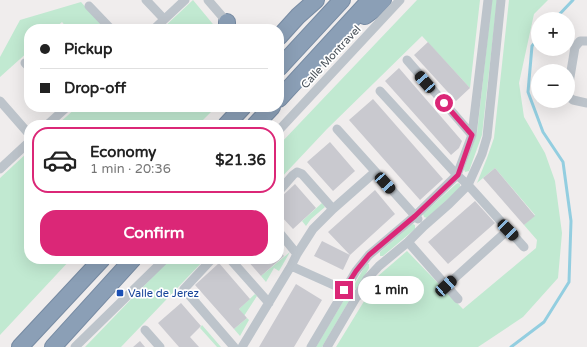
<!DOCTYPE html>
<meta charset="utf-8">
<style>
:root{--surface:#fff;--page:#f2f2f2;--text:#222;--muted:#767676;--line:#e0e0e0;--accent:#db2777}
body{margin:0;font-family:"Varela Round",sans-serif;background:var(--page);color:var(--text);height:100vh;display:flex;flex-direction:column;font-size:15px;white-space:nowrap}
*{box-sizing:border-box;margin:0}
p{font-size:13px;color:var(--muted)}
.icon{flex:none;width:22px;height:22px;fill:none;stroke:currentColor;stroke-width:2;stroke-linecap:round;stroke-linejoin:round}
.map{position:relative;flex:1;overflow:hidden}
.side{position:absolute;left:24px;top:120px;width:260px;height:144px;display:flex;flex-direction:column;background:var(--surface);border-radius:16px;box-shadow:0 4px 16px #0002}
.side>*{flex:none}
.guide{position:absolute;left:24px;top:24px;width:260px;height:88px;border-radius:16px;box-shadow:0 4px 16px #0002;display:grid;align-content:center;height:88px;padding:0 16px;background:var(--surface)}
.buttons{position:absolute;left:531px;top:12px;display:grid;gap:8px}
.buttons a{display:grid;place-items:center;width:44px;height:44px;border-radius:50%;background:var(--surface);box-shadow:0 4px 16px #0002;font-size:20px}
.end{position:absolute;width:18px;height:18px;margin:-9px;border:5px solid #db2777;background:#fff;box-shadow:0 0 0 2px #fff}
.from{border-radius:50%}
.bubble{position:absolute;height:28px;border-radius:14px;background:var(--surface);box-shadow:0 4px 16px #0002;font-size:13px;font-weight:700;line-height:28px;text-align:center}
.car{position:absolute;width:12px;height:24px;margin:-12px -6px;border-radius:5px;box-shadow:0 0 3px 1px #0007;background:linear-gradient(#222 24%,#8ab4d8 0 40%,#222 0 76%,#8ab4d8 0 86%,#222 0)}
.guide b{display:flex;align-items:center;gap:14px;height:38px;font-size:15px}
.guide b+b{border-top:1px solid var(--line)}
.guide i{width:10px;height:10px;background:var(--text)}
ul{padding:7px 0 0;list-style:none}
li{display:flex;align-items:center;gap:12px;height:66px;margin:0 8px 6px;padding:0 8px;border:2px solid transparent;border-radius:16px}
li div{flex:1}
li b{display:block;font-size:15px}
li em{font-style:normal;font-weight:700}
li.on{border-color:var(--accent)}
li>.icon{width:36px;height:36px;stroke-width:1.5}
.button{display:flex;gap:8px;margin-top:auto;padding:8px 16px}
.button a{flex:1;height:46px;border-radius:16px;background:var(--accent);color:#fff;font-size:16px;font-weight:700;line-height:46px;text-align:center}
.map>svg:first-child{display:block}
.green{fill:#c1e9d1}
.lines{fill:none;stroke-linecap:round;stroke-linejoin:round}
.stream{stroke:#93cee0;stroke-width:3}
.building{fill:#c9c9cf}
.highway-casing{stroke:#768aa2;stroke-width:18}
.street{stroke:#bdc4cb;stroke-width:9}
.highway{stroke:#8b9fb6;stroke-width:16}
.route{stroke:#db2777;stroke-width:5}
.transit-dot{fill:#1a4fb4;stroke:#fff;stroke-width:1.5}
.labels{text-anchor:middle;dominant-baseline:central;stroke-width:3.5;stroke-linejoin:round;paint-order:stroke}
.street-label{font-size:11px;fill:#485058;stroke:#fff}
.transit-label{font-size:11px;fill:#164399;stroke:#fff;text-anchor:start}
</style>
<div class="map">
<svg width="587" height="347" viewBox="0 0 587 347">
<rect width="100%" height="100%" fill="#f0eded"/>
<path class="green" d="M193,0L217,29H162Z
M417,0H480L470,88L422,36L327,129L279,180V145Z
M492,0H497L482,135L469,171L465,172L464,169L477,133Z
M509,0H548L534,14L519,83L524,117L545,153L555,181L562,233L558,278L523,317L478,347H336L366,298L378,276L407,251L463,309L536,248L537,240L524,225L535,215L495,168L477,183L487,158L494,138Z
M81,2L105,29H68L62,22L54,29H29V51L0,77V57L20,20Z
M77,107H216L198,125H57Z
M29,151V259H71L0,335V178Z
M458,183L460,184V188L427,218L424,217L423,214L456,184Z
M322,203L325,207L311,219L306,226L302,221Z
M413,224L415,225V229L383,256H380V252L411,225Z
M290,252L279,271L274,268L266,282L261,276Z
M170,259H205L121,347H85Z
M367,264H369V268L358,288L354,289V285L365,266Z
M255,294L257,296L244,316L239,309Z
M347,297L348,298L349,301L322,347H316L345,298Z
M247,318L249,320L240,336L234,329Z
M202,325L221,347H217L200,328Z"/>
<g class="lines">
<path class="stream" d="M555,19L573,0
M511,347L544,322L569,282L571,221L563,162L543,132L528,92L532,46L538,39"/>
</g>
<path class="building" d="M428,42L470,88L456,101L414,55Z
M399,68L462,141L459,148L451,155L385,81Z
M373,99L443,179L420,200L349,120Z
M330,142L355,171L333,191L307,162Z
M495,168L535,216L524,225L483,178Z
M295,184L316,208L293,229L279,214V199Z
M375,190L395,214L350,255L328,232Z
M475,201L495,223L448,264L428,242Z
M322,241L350,255L343,270L314,256Z
M279,250L284,256L261,276L246,259H279Z
M219,263L250,299L239,309L247,318L234,329L195,285Z
M296,284L322,300L294,347H259Z
M181,303L201,326L190,337L199,347H179L158,323Z
M140,341L145,347H133Z"/>
<g class="lines">
<defs>
<path id="highway" d="M365,16L372,11L383,0
M227,29V22
M279,37L298,16L316,0
M279,68L342,0
M279,99L370,0
M226,125L243,107
M255,125L272,107
M20,347L102,259
M53,347L133,259"/>
</defs>
<use href="#highway" class="highway-casing"/>
<path class="street" d="M146,0L164,19
M208,0L227,22
M89,6L111,29
M154,29L185,0
M587,41H580L575,47L568,89V96L573,100L587,103
M407,60L472,135
M25,63L29,67
M380,91L457,175L468,185L524,247
M0,101L29,134
M47,125L67,107
M337,129L418,219
M279,130L400,0
M0,169L29,142
M279,191L293,175L297,172L302,174L333,209
M279,232L297,254
M408,242L458,299
M212,259L184,289L234,347
M230,259L269,303
M291,266L358,296
M446,286L508,230
M145,330L160,347
M75,347L165,259
M242,347L291,266L297,254L313,229L333,209L375,172
M311,347L356,271L369,255L415,216L457,175L472,135L488,0
M327,347L367,279L379,266L408,242L424,226L449,204L468,185L482,154L487,137L501,0"/>
<use href="#highway" class="highway"/>
</g>
<g class="lines">
<path class="route" d="M344,290L356,271L369,255L415,216L458,175L472,135L444,103"/>
</g>
<rect class="transit-dot" x="116" y="289" width="8" height="8" rx="2"/>
<g class="labels">
<g class="street-label">
<text transform="translate(331 57) rotate(-47)">Calle Montravel</text>
</g>
<g class="transit-label">
<text x="128" y="293">Valle de Jerez</text>
</g>
</g>
</svg>
<div class="buttons">
<a>+</a>
<a>−</a>
</div>
<i class="end from" style="left:444px;top:103px"></i>
<i class="end" style="left:344px;top:290px"></i>
<div class="bubble" style="left:358px;top:276px;width:66px">1 min</div>
<i class="car" style="left:425px;top:82px;rotate:319deg"></i>
<i class="car" style="left:385px;top:183px;rotate:138deg"></i>
<i class="car" style="left:508px;top:230px;rotate:136deg"></i>
<i class="car" style="left:446px;top:286px;rotate:48deg"></i>
<div class="guide">
<b><i class="from"></i>Pickup</b>
<b><i></i>Drop-off</b>
</div>
<section class="side">
<ul>
<li class="on"><svg class="icon" aria-label="car" viewBox="0 0 24 24"><path d="M5 17H2v-5l4-1 3-4h7l3 4 3 1v5h-3M9 17h6M6 11h13"/><circle cx="7" cy="17" r="2"/><circle cx="17" cy="17" r="2"/></svg><div><b>Economy</b><p>1 min · 20:36</p></div><em>$21.36</em></li>
</ul>
<div class="button"><a>Confirm</a></div>
</section>
</div>
